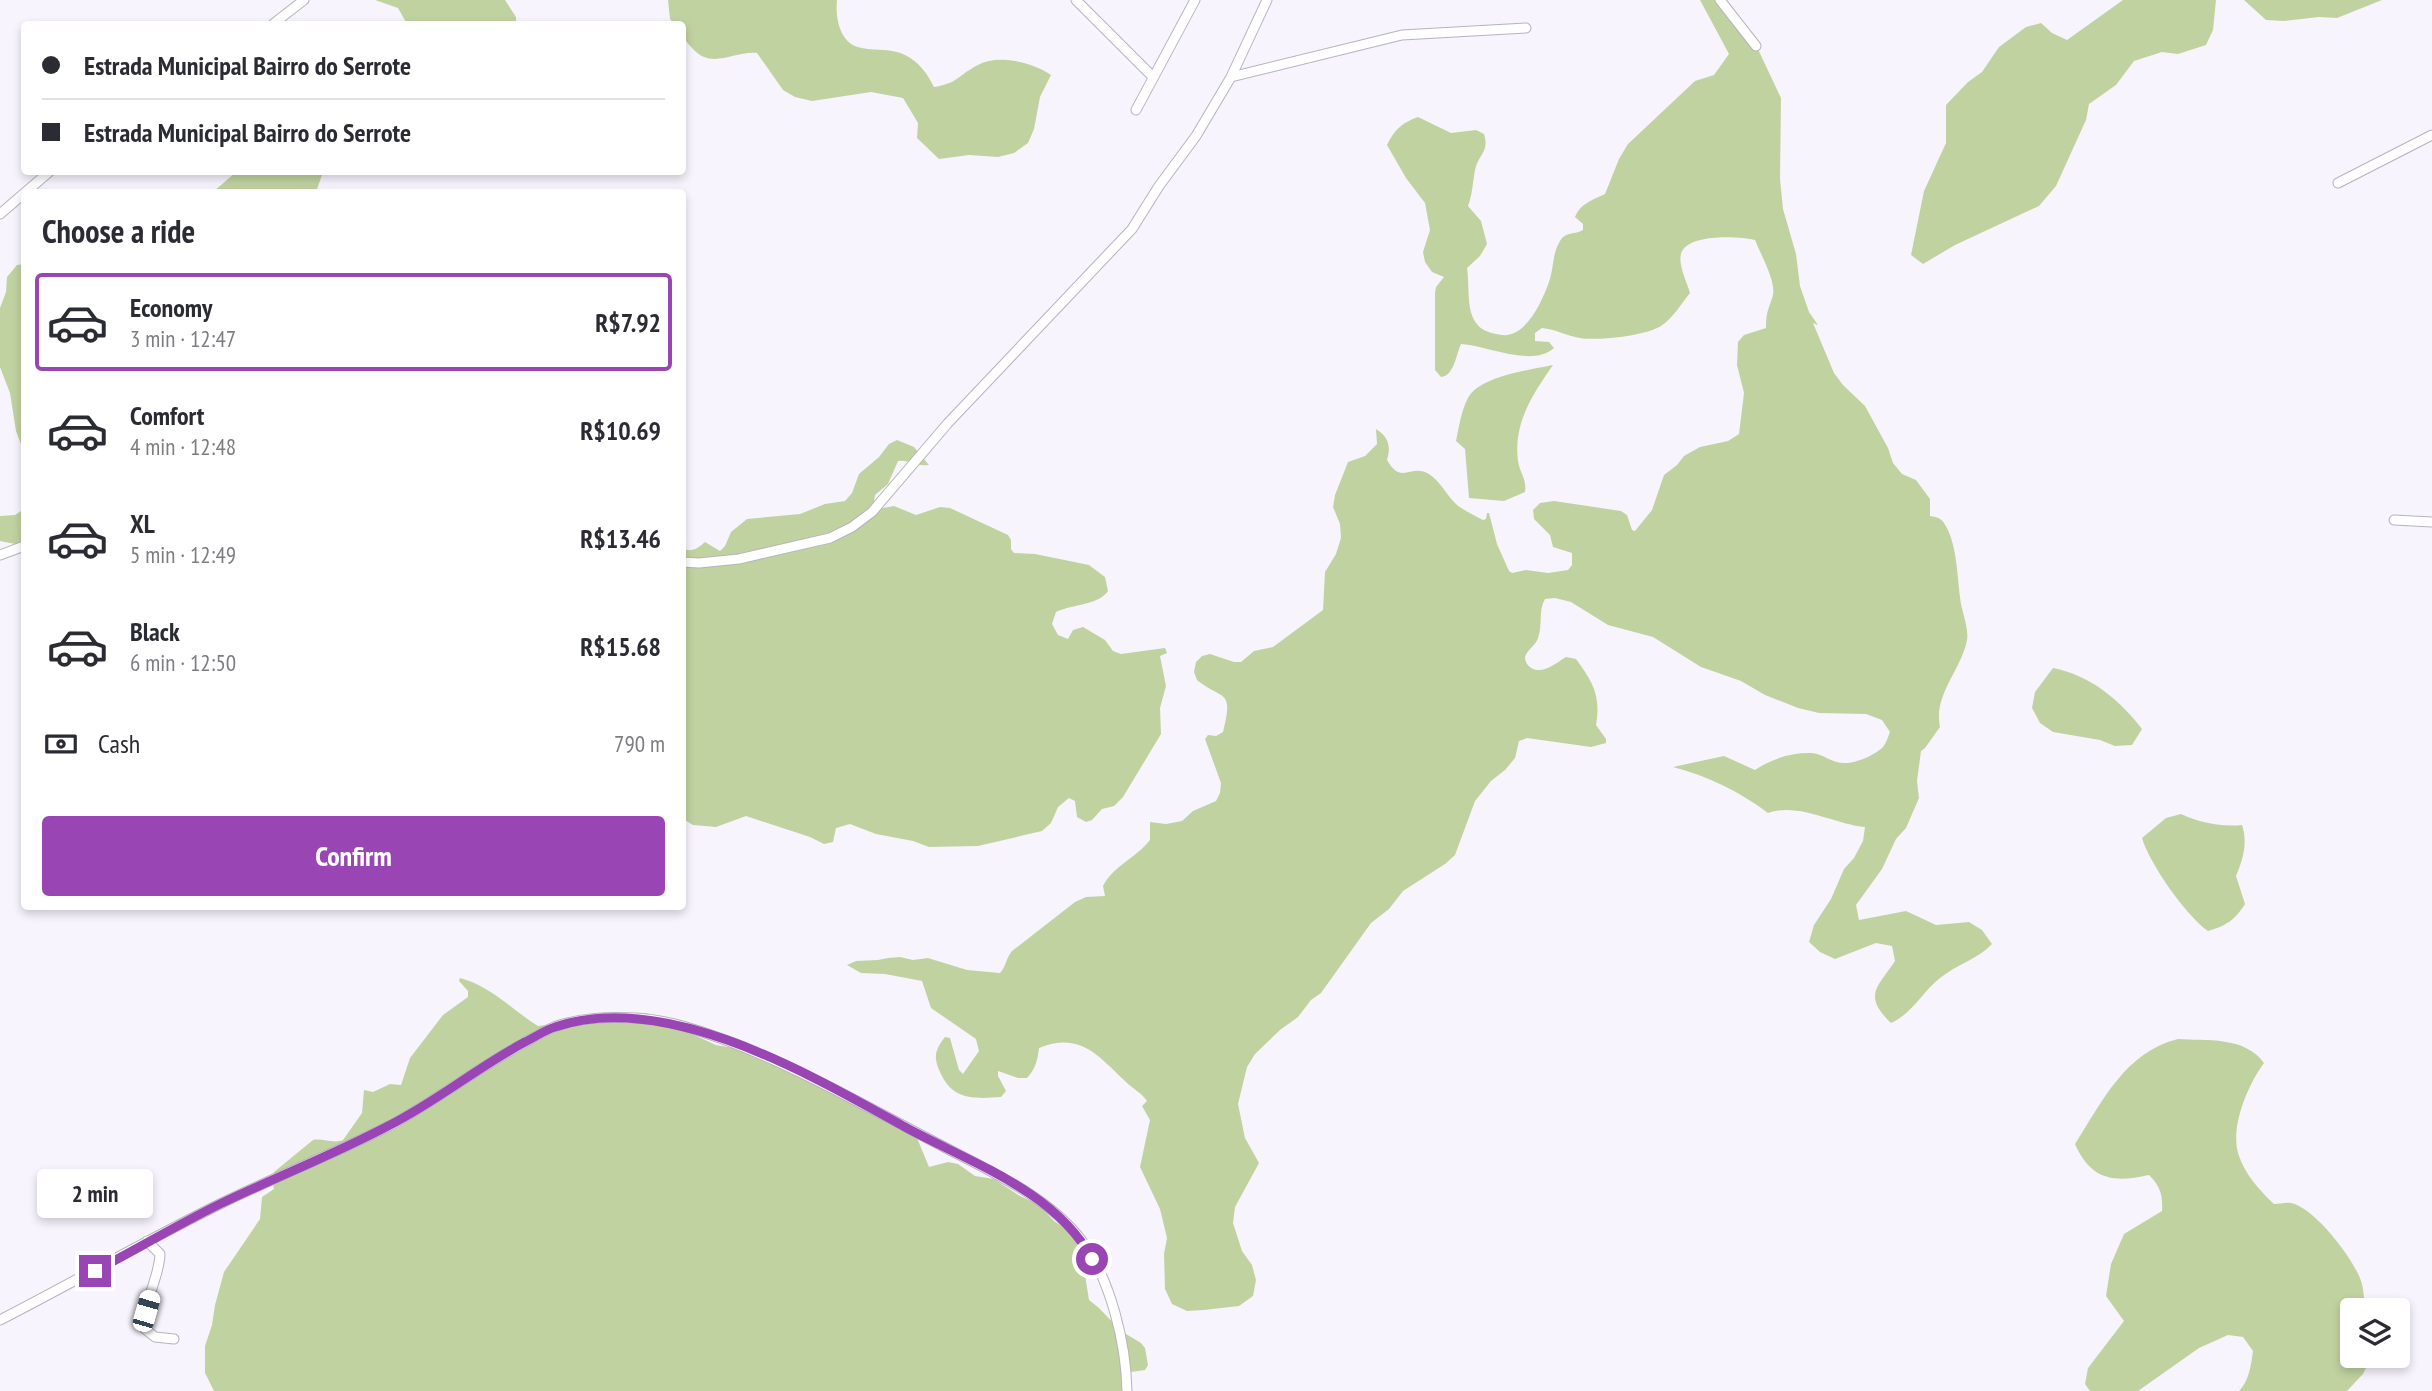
<!DOCTYPE html>
<meta charset="utf-8">
<style>
:root{--surface:#fff;--page:#f7f7f7;--text:#2b2b33;--muted:#7c7c81;--line:#e1e1e2;--accent:#9945b4}
body{margin:0;font-family:"PT Sans Narrow",sans-serif;background:var(--page);color:var(--text);height:100vh;display:flex;flex-direction:column;font-size:26px;white-space:nowrap}
*{box-sizing:border-box;margin:0}
p{font-size:23px;color:var(--muted)}
.icon{flex:none;width:38px;height:38px;fill:none;stroke:currentColor;stroke-width:2;stroke-linecap:round;stroke-linejoin:round}
.map{position:relative;flex:1;overflow:hidden}
.panel{position:absolute;left:21px;top:189px;width:665px;height:721px;display:flex;flex-direction:column;background:var(--surface);border-radius:7px;box-shadow:0 4px 10px #0003}
.panel>*{flex:none}
.top-card{position:absolute;left:21px;top:21px;width:665px;height:154px;border-radius:7px;box-shadow:0 4px 10px #0003;display:grid;align-content:center;height:154px;padding:0 21px;background:var(--surface)}
.tools{position:absolute;left:2340px;top:1298px;display:grid;gap:14px}
.tools a{display:grid;place-items:center;width:70px;height:70px;border-radius:7px;background:var(--surface);box-shadow:0 4px 10px #0003;font-size:35px}
.end{position:absolute;width:32px;height:32px;margin:-16px;border:9px solid #9945b4;background:#fff;box-shadow:0 0 0 4px #fff}
.from{border-radius:50%}
.bubble{position:absolute;height:49px;border-radius:7px;background:var(--surface);box-shadow:0 4px 10px #0003;font-size:23px;font-weight:800;line-height:49px;text-align:center}
.car{position:absolute;width:21px;height:42px;margin:-21px -10px;border-radius:9px;box-shadow:0 0 5px 2px #0007;background:linear-gradient(#fff 24%,#345 0 40%,#fff 0 76%,#345 0 86%,#fff 0)}
.top-card b{display:flex;align-items:center;gap:24px;height:66px;font-size:26px}
.top-card b+b{border-top:2px solid var(--line)}
.top-card i{width:18px;height:18px;background:var(--text)}
ul{padding:0;list-style:none}
li{display:flex;align-items:center;gap:21px;height:98px;margin:0 14px 10px;padding:0 7px;border:4px solid transparent;border-radius:7px}
li div{flex:1}
li b{display:block;font-size:26px}
li em{font-style:normal;font-weight:800}
li.selected{border-color:var(--accent)}
li>.icon{width:63px;height:63px;stroke-width:1.5}
h2{padding:0 21px;font-size:32px;line-height:84px}
.pay{display:flex;align-items:center;gap:18px;height:77px;padding:0 21px;font-size:26px}
.pay p{margin-inline-start:auto}
.button{display:flex;gap:14px;margin-top:auto;padding:14px 21px}
.button a{flex:1;height:80px;border-radius:7px;background:var(--accent);color:#fff;font-size:28px;font-weight:800;line-height:80px;text-align:center}
.map>svg:first-child{display:block}
.green{fill:#c1d2a1}
.lines{fill:none;stroke-linecap:round;stroke-linejoin:round}
.minor-casing{stroke:#b6b3be;stroke-width:11}
.minor{stroke:#fff;stroke-width:9}
.route{stroke:#9945b4;stroke-width:9}
</style>
<div class="map">
<svg width="2432" height="1391" viewBox="0 0 2432 1391">
<rect width="100%" height="100%" fill="#f7f4fd"/>
<path class="green" d="M375,0H505L516,17V24H407L398,8Z
M668,0H837C835,18 840,45 862,48C877,51 891,48 905,55C919,62 927,73 934,87C959,83 958,75 978,65C998,54 1033,62 1051,75L1040,97L1034,129L1028,143L1014,153L998,157L969,155L939,159L917,138L918,123L903,98L871,92L812,101L795,97L783,90L757,53C733,51 712,70 693,49C685,41 682,36 682,24H674L670,19Z
M1700,0H1727L1748,28L1781,98L1780,179L1783,209L1796,254L1800,286L1809,312L1818,325L1813,323L1834,373L1843,385L1865,406L1888,448L1893,463L1902,474L1916,480L1930,499V516C1936,517 1941,518 1944,523C1957,542 1957,575 1960,597C1961,610 1969,627 1967,640C1962,669 1933,695 1940,727L1925,748L1921,751L1917,781L1919,798L1906,828L1896,839L1882,869L1856,905L1859,920L1906,911L1936,925L1969,922L1982,930L1992,944C1977,960 1957,964 1940,978C1922,992 1913,1013 1891,1023C1862,995 1878,987 1895,961L1892,946L1876,943L1835,959L1820,952L1809,942L1814,925L1831,899L1844,869L1854,858L1863,841L1865,827C1834,824 1798,802 1768,813C1740,792 1708,776 1673,767L1724,756L1755,770C1771,759 1792,752 1812,753C1823,754 1832,763 1843,763C1855,764 1875,755 1883,747C1886,743 1888,737 1890,732L1882,720L1866,714L1819,713L1798,708L1765,695L1741,681L1701,667L1653,637L1608,625L1571,602L1555,598L1545,599C1538,611 1543,625 1538,638C1536,645 1527,650 1525,657C1525,661 1527,665 1530,667C1541,676 1556,663 1566,657L1576,659C1593,682 1601,696 1596,725L1606,739V743L1591,747L1527,738L1519,741L1515,758L1505,770L1491,781L1475,801L1455,855L1445,864L1403,891L1389,909L1371,923L1321,993L1311,1000L1298,1017L1280,1030L1255,1054L1247,1067L1238,1104L1245,1138L1259,1163L1235,1207L1233,1223L1242,1251L1252,1265L1256,1280L1253,1296L1239,1306L1204,1310L1187,1311L1172,1304L1165,1289L1164,1254L1167,1238L1160,1209L1140,1167L1150,1120L1142,1106L1147,1101C1142,1093 1133,1089 1126,1082C1099,1057 1081,1031 1039,1048C1038,1059 1035,1070 1027,1078H1018L998,1071V1076L1006,1091L1001,1097C973,1099 952,1100 940,1072C933,1057 935,1050 945,1037L950,1038L959,1070L963,1074L979,1051L976,1039L931,1008L922,981L885,974L861,973L847,965L856,961L878,960L888,958L900,957L913,960L928,958L967,970L1000,973C1006,967 1006,958 1012,951L1075,902L1086,897L1105,896L1103,886C1114,865 1136,858 1150,840V822L1166,824L1182,821L1193,811L1216,801L1220,793L1221,783L1205,739L1208,735L1216,736L1223,732C1234,688 1223,701 1197,680L1194,672L1196,662L1202,656L1210,654L1234,662H1241L1254,651L1273,647L1323,610L1325,572L1336,554L1341,538L1340,524L1333,507L1335,495L1348,462L1365,456L1377,444L1376,429C1389,437 1391,447 1387,460C1402,486 1411,463 1429,474C1440,481 1446,494 1455,503C1462,510 1474,515 1483,520L1486,519L1487,513H1489L1497,544L1509,571L1512,573L1526,570L1548,573L1568,570L1572,565V553L1553,547L1550,535L1534,519L1533,510L1540,503L1554,501L1621,511L1627,515L1632,530L1635,531L1652,510L1664,475L1677,465L1684,456L1700,447L1728,441L1739,434L1744,393L1737,365L1738,342L1744,335L1766,328C1766,311 1769,309 1773,295C1776,281 1760,253 1755,240C1740,236 1686,233 1681,254C1678,265 1687,282 1690,293C1681,304 1673,318 1661,326C1645,336 1598,341 1580,338C1567,336 1555,329 1542,328L1535,333V341L1549,342L1554,348C1532,368 1486,345 1461,344C1456,355 1454,376 1441,377L1435,370V293L1436,287L1444,277L1432,272L1425,262L1423,252L1430,230L1425,203L1406,178L1387,145C1394,130 1403,122 1418,117L1451,133L1476,130L1484,134C1489,150 1481,153 1476,166C1473,177 1473,193 1468,206L1481,221L1487,244L1480,256L1467,268C1471,294 1462,328 1496,334C1499,334 1503,336 1507,335C1528,333 1543,299 1549,282C1554,268 1552,254 1560,241C1566,231 1575,235 1583,230V224L1575,217C1580,204 1592,200 1605,194L1619,159L1628,144L1695,81L1714,75L1729,54Z
M2123,0H2216L2213,30L2206,45L2178,54L2162,52L2134,61L2116,85L2089,104L2086,120L2056,186L2039,206L1955,245L1923,264L1911,255L1924,191L1946,143V105L1968,82L1982,72L1999,47L2026,27L2041,23L2052,33L2067,40Z
M2244,0H2382L2337,18L2319,17L2284,21L2266,20Z
M236,172H323L316,192H213Z
M24,264V452L16,431L10,393L0,367V308L6,292L7,277L17,265Z
M1553,365C1533,394 1513,423 1518,461C1520,474 1527,479 1525,492L1504,501L1469,498L1465,449L1456,441C1459,427 1461,411 1468,398C1480,376 1530,370 1553,365Z
M897,440L914,447L929,465C918,467 909,459 898,461L888,484L875,495L874,502L878,509L894,506L916,515L940,507L950,508L1008,535L1011,540V549L1014,553L1035,554L1089,565L1105,577L1108,591C1099,605 1073,604 1056,612L1052,624L1058,635L1068,639L1073,630L1083,627L1105,640L1113,651L1121,654L1165,648L1167,653L1160,656L1166,686L1160,708L1161,734L1123,797L1114,806L1102,809L1092,820L1086,822L1077,817L1075,801L1069,798L1058,807L1051,823L1042,831L978,846L929,847L913,841L876,834L850,824L836,828L833,842L824,844L810,837L746,816L716,827L693,825L683,819V549C693,552 697,549 705,542L720,551L725,546L731,532L747,519L800,514L825,504L845,501L852,493L859,474L879,457L889,444Z
M24,509V541L15,544L0,541V516L15,515Z
M2053,668C2090,675 2120,700 2142,729L2132,745L2115,746L2100,740L2053,732L2040,723L2032,708L2035,692Z
M2181,814C2201,823 2221,827 2242,825C2248,843 2243,860 2236,876L2245,904C2235,920 2226,926 2208,931C2187,917 2149,863 2142,838L2166,818Z
M460,978C491,986 512,1010 538,1026L646,1013L716,1045L745,1050L755,1058L773,1056L789,1061L915,1133L929,1167L948,1162L958,1164L975,1176L994,1179L1020,1196L1039,1205L1054,1221L1080,1238L1075,1253L1085,1275L1089,1300L1099,1308L1121,1331L1141,1343L1145,1348L1148,1365L1145,1370L1131,1372L1126,1375V1391H214L205,1373V1346L212,1325L215,1305L224,1272L260,1219L262,1197L274,1189L272,1179L274,1172L313,1140C323,1138 333,1144 343,1140L362,1113L364,1090L373,1092L390,1084L401,1085L410,1058L443,1015L468,997V991L459,981Z
M2178,1039C2206,1041 2245,1036 2264,1063C2248,1085 2229,1128 2239,1156C2245,1174 2260,1191 2274,1204C2279,1204 2286,1202 2291,1203C2314,1207 2356,1261 2362,1284C2364,1292 2364,1302 2366,1311H2352V1356H2372L2363,1374L2347,1391H2239C2249,1381 2251,1365 2253,1351L2243,1337L2228,1335L2199,1348L2138,1391H2090L2085,1384L2088,1368L2124,1321L2106,1296L2111,1264L2124,1234L2162,1211C2163,1195 2160,1186 2149,1175C2113,1183 2091,1180 2075,1144C2102,1102 2125,1052 2178,1039Z"/>
<g class="lines">
<defs>
<path id="minor" d="M1076,0L1153,77
M1720,0L1756,46
M273,24L304,0
M1231,77L1402,35L1526,28
M1136,110L1195,0
M2338,183L2432,135
M0,214L49,172
M2394,520L2432,522
M0,555L24,546
M682,562L699,563L739,559L830,538L852,527L872,512L948,423L1132,229L1159,186L1196,136L1231,77L1267,0
M147,1241L160,1254C159,1280 142,1303 145,1329L155,1337L174,1339
M0,1320C74,1282 145,1241 220,1204C275,1177 333,1154 389,1126C436,1101 477,1068 524,1043C534,1037 544,1031 554,1027C581,1017 609,1017 636,1018C671,1020 704,1032 736,1044C809,1073 876,1112 946,1148C991,1171 1051,1199 1082,1241C1111,1280 1126,1344 1127,1391"/>
</defs>
<use href="#minor" class="minor-casing"/>
<use href="#minor" class="minor"/>
</g>
<g class="lines">
<path class="route" d="M95,1271C137,1249 177,1225 220,1204C276,1177 335,1154 390,1125C437,1101 478,1067 525,1042C535,1037 545,1030 555,1027C665,989 811,1075 905,1127C969,1162 1056,1191 1092,1259"/>
</g>
</svg>
<div class="tools">
<a><svg class="icon" aria-label="layers" viewBox="0 0 24 24"><path d="M12 4l9 5-9 5-9-5zM3 14l9 5 9-5"/></svg></a>
</div>
<i class="end from" style="left:1092px;top:1259px"></i>
<i class="end" style="left:95px;top:1271px"></i>
<div class="bubble" style="left:37px;top:1169px;width:116px">2 min</div>
<i class="car" style="left:146px;top:1311px;rotate:16deg"></i>
<div class="top-card">
<b><i class="from"></i>Estrada Municipal Bairro do Serrote</b>
<b><i></i>Estrada Municipal Bairro do Serrote</b>
</div>
<section class="panel">
<h2>Choose a ride</h2>
<ul>
<li class="selected"><svg class="icon" aria-label="car" viewBox="0 0 24 24"><path d="M5 17H2v-5l4-1 3-4h7l3 4 3 1v5h-3M9 17h6M6 11h13"/><circle cx="7" cy="17" r="2"/><circle cx="17" cy="17" r="2"/></svg><div><b>Economy</b><p>3 min · 12:47</p></div><em>R$7.92</em></li>
<li><svg class="icon" aria-label="car" viewBox="0 0 24 24"><path d="M5 17H2v-5l4-1 3-4h7l3 4 3 1v5h-3M9 17h6M6 11h13"/><circle cx="7" cy="17" r="2"/><circle cx="17" cy="17" r="2"/></svg><div><b>Comfort</b><p>4 min · 12:48</p></div><em>R$10.69</em></li>
<li><svg class="icon" aria-label="car" viewBox="0 0 24 24"><path d="M5 17H2v-5l4-1 3-4h7l3 4 3 1v5h-3M9 17h6M6 11h13"/><circle cx="7" cy="17" r="2"/><circle cx="17" cy="17" r="2"/></svg><div><b>XL</b><p>5 min · 12:49</p></div><em>R$13.46</em></li>
<li><svg class="icon" aria-label="car" viewBox="0 0 24 24"><path d="M5 17H2v-5l4-1 3-4h7l3 4 3 1v5h-3M9 17h6M6 11h13"/><circle cx="7" cy="17" r="2"/><circle cx="17" cy="17" r="2"/></svg><div><b>Black</b><p>6 min · 12:50</p></div><em>R$15.68</em></li>
</ul>
<div class="pay"><svg class="icon" aria-label="cash" viewBox="0 0 24 24"><path d="M3 7h18v10H3z"/><circle cx="12" cy="12" r="2"/></svg>Cash<p>790 m</p></div>
<div class="button"><a>Confirm</a></div>
</section>
</div>
